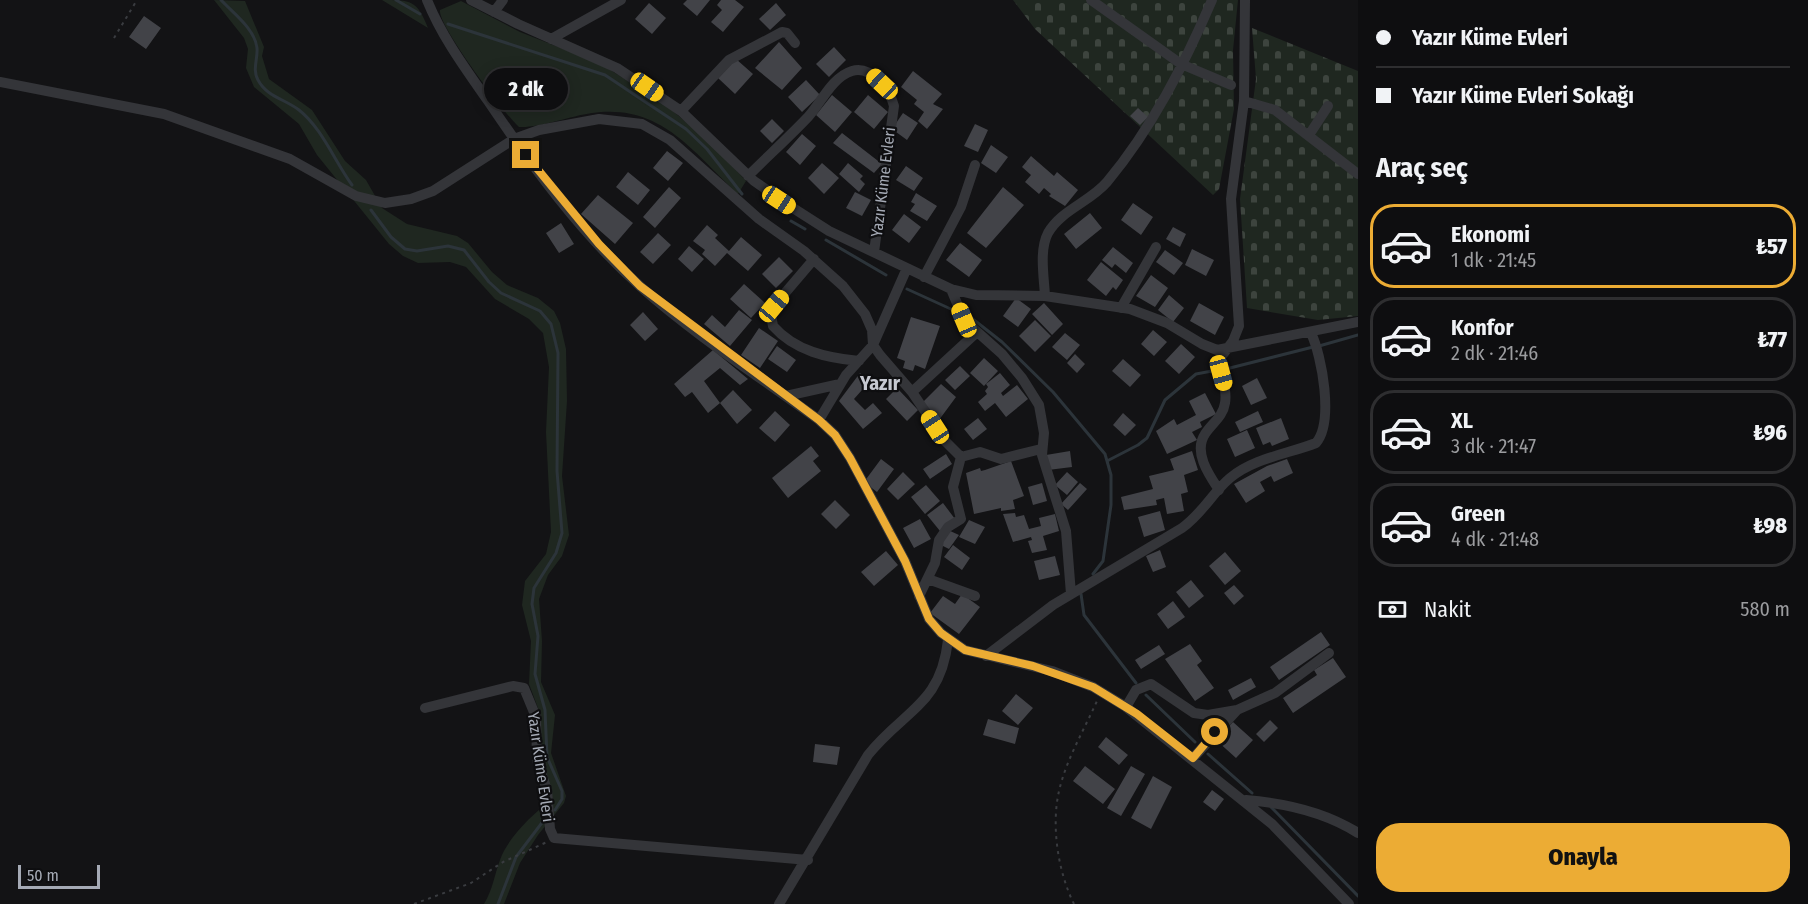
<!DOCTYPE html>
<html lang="tr">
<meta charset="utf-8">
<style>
:root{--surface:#0e0e10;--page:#171719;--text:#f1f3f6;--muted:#9b9c9f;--line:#2e2e30;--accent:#ecac34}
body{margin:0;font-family:"Fira Sans Condensed",sans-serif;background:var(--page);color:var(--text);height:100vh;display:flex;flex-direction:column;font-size:22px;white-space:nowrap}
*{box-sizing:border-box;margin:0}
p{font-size:20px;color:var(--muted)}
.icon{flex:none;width:33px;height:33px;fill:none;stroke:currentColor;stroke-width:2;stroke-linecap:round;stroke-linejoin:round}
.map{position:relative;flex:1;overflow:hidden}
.side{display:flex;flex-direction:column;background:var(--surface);width:450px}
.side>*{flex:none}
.guide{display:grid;align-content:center;height:132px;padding:0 18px;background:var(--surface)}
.scale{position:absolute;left:18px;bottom:15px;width:82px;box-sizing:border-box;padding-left:6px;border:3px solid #a5aab5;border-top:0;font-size:16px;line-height:21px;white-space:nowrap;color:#a5aab5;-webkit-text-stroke:4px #0e0e10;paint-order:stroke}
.end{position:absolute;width:27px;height:27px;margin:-14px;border:8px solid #ecac34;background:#111;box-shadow:0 0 0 3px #111}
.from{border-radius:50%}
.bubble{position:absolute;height:42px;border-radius:21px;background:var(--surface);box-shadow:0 3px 15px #0003,0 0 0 2px var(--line);font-size:20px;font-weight:800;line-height:42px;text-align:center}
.car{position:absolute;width:18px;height:36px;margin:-18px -9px;border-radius:8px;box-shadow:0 0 4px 2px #0007;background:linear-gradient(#f5c518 24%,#345 0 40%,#f5c518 0 76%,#345 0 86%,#f5c518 0)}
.guide b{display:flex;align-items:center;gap:21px;height:57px;font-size:22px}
.guide b+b{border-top:2px solid var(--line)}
.guide i{width:15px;height:15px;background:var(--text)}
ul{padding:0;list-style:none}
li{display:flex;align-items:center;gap:18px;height:84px;margin:0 12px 9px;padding:0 6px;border:3px solid var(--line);border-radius:24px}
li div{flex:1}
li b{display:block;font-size:22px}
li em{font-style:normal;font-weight:800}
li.selected{border-color:var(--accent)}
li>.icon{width:54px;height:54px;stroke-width:1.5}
h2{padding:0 18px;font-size:27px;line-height:72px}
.pay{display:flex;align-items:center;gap:15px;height:66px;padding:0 18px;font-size:22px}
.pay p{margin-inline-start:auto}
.primary-button{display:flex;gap:12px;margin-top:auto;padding:12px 18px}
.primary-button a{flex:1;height:69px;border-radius:24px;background:var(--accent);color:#111;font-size:24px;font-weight:800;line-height:69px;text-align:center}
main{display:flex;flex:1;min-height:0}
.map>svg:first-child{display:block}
.green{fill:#1f2720}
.cemetery{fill:url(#cemetery-stones)}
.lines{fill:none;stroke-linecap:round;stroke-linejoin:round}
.stream{stroke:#2c343a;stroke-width:3}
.building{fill:#424348}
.path{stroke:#3a3c40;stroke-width:2;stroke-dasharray:3 4.5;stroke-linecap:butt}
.minor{stroke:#343539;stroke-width:10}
.route{stroke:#ecac34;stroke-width:8}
.labels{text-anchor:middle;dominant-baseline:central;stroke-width:4.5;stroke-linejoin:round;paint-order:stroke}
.street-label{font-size:16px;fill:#a5aab5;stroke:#0e0e10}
.quarter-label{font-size:20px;font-weight:bold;fill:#c6c9d1;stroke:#0e0e10}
</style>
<main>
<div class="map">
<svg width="1358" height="904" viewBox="0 0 1358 904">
<defs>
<pattern id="cemetery-stones" width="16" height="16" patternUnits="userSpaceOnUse" patternTransform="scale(1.5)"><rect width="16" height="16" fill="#1f2720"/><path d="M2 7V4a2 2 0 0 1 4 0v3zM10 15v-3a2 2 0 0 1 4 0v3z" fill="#3d443e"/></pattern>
</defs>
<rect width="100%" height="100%" fill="#131315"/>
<path class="green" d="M214,0L245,1L264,47L262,56L269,79L312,110L345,161L366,180L382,208L407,224L457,236L468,243L492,272L507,285L538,298L554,311L560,323L566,349L567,401L562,476L569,535L562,556L548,575L539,599L542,641L541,682L555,715L551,753L566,796L564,803L538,835L520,863L504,904H484C493,889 494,876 500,860C508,837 533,814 551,800L540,753L541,716L529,684L531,641L522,605L525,581L546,554L551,532L546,432L549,367L543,333L529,319L495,299L466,267L450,262L418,263L403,256L389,244L317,155L299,124L254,87L246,68L248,49L244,38Z
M382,0C411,0 417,0 428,28Z
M461,1L520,32L599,63L641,89L668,107L712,144L746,181L738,194C693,152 661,103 592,113C570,116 540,128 519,127C505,115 437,24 440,10Z"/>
<path class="cemetery" d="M1013,0H1238L1233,50L1234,109L1219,189L1213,195L1035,29Z
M1252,28L1358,71V316L1318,320L1247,308L1240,199L1256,79Z"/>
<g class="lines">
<path class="stream" d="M221,0C233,13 255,29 257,48C258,59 252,69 258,80C267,97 285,99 299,110C322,128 335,162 352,185
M396,0L420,14
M448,24L605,75L686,129L707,149L742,194
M371,210L391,237L405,249L417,251L448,246L464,250L489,282L501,293L540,311L551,324L558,353L557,471L562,533L556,553L534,588L532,604L538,636L535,674L545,710L547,757L562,791V799L555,810
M791,221L805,229
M826,240L886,275
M907,289L953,310
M969,316L1002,342L1053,392L1105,454L1111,475V505L1103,561L1093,574
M1319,346L1358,335
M1230,368L1313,347
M1107,461L1138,445L1147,438L1165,400L1196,374L1212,371
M1081,594L1084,615L1136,683
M1146,695L1195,742
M1208,754L1252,793
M1271,807L1358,896
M498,904L516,857L544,820"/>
</g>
<path class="building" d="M687,0H710L697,16L683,4Z
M721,0H735L744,7L723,32L711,22L722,10L717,5Z
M649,3L666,18L652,34L635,19Z
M776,3L786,15L770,30L759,19Z
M144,16L161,28L146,49L129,37Z
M779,42L802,68L782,90L755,68Z
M834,47L846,60L829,77L816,64Z
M736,59L753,74L735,94L718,78Z
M913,71L942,94L933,104L943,109L927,129L918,121L924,112L914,104L917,100L901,87Z
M806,80L820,95L802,112L788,97Z
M832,95L852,112L835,132L816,115Z
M868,95L888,112L874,129L854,112Z
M1138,108L1148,117L1140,125L1130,116Z
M903,113L918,123L907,140L892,129Z
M772,119L784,131L772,143L760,131Z
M975,124L988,130L978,152L964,146Z
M842,133L882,164L874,173L833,143Z
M802,134L816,146L800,165L786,152Z
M991,145L1008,157L996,173L981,163Z
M667,151L683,163L668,181L653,168Z
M1031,156L1054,176L1057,172L1078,190L1065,206L1049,196L1051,194L1044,188L1039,194L1025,182L1031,175L1022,167Z
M822,163L839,178L824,194L808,178Z
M848,163L863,176L860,179L865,184L859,192L839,174Z
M906,166L923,178L914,191L896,180Z
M628,172L650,190L638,205L616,187Z
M669,187L681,198L655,228L643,217Z
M1003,187L1024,205L986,248L967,233Z
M855,192L871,200L862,216L846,208Z
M916,193L937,206L927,221L910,211L915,204L911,202Z
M598,195L633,223L615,244L581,214Z
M1133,203L1153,217L1141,235L1121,220Z
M1090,213L1102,228L1076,249L1064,234Z
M904,214L921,227L909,243L892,230Z
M561,223L574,244L559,253L546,233Z
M707,225L718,235L715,238L729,251L741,237L762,255L748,271L727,253L715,266L702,254L705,250L693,241Z
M1173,227L1186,234L1180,247L1166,239Z
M658,233L671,245L653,264L640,252Z
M960,243L982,260L969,277L946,260Z
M689,246L704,259L692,272L678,259Z
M1113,247L1133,263L1126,273L1115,264L1112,268L1102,260Z
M1192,249L1214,260L1206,276L1185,265Z
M1165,250L1183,263L1174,275L1156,262Z
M779,257L793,271L776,288L762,274Z
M1101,262L1123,280L1116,290L1113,287L1106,296L1087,280Z
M1151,275L1168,288L1155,307L1136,296Z
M744,284L765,303L751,318L730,299Z
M1169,295L1184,308L1173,322L1158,310Z
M1016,298L1031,309L1018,327L1003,316Z
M1044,303L1063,324L1052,335L1032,314Z
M1199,303L1224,317L1215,335L1190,321Z
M739,310L752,320L730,346L704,324L712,315L725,327Z
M643,312L658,329L645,341L630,325Z
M911,317L940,326L925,369L915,365L913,371L903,368L905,361L897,358Z
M1035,320L1051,336L1035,352L1019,336Z
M759,328L778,341L760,368L741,355Z
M1153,330L1167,342L1154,356L1141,344Z
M1065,333L1080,345L1067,360L1052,347Z
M1181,344L1195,357L1179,374L1165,361Z
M777,346L796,360L787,372L768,359Z
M713,350L748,379L740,385L720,368L704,381L720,403L708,413L692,392L685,397L674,384Z
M1075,354L1085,364L1077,373L1067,363Z
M984,358L998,371L984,386L970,373Z
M1123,359L1141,375L1130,387L1112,371Z
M960,366L970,376L955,390L945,380Z
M860,373L870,381L854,399L865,410L873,403L882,413L863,429L839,401Z
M1000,373L1010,385L1001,393L1003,396L1017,385L1028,399L1006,417L995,403L985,411L978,402L987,394L985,391L988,387L986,384Z
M1257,378L1267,398L1251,405L1242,386Z
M941,384L956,397L939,420L923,402Z
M897,388L918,410L907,421L886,399Z
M733,390L752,410L737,424L720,403Z
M1205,393L1216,414L1200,422L1202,427L1192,432L1197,440L1167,454L1156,431L1174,419L1177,425L1196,415L1189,401Z
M775,411L790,425L775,442L759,428Z
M1258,411L1263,422L1240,432L1235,422Z
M1123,413L1136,425L1125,436L1113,425Z
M978,418L987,429L973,440L964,429Z
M1281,418L1289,439L1272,446L1270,442L1263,445L1256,428Z
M1247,430L1255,448L1235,457L1227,439Z
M811,446L819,456L813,461L821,471L788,498L772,478Z
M1070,451L1072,467L1048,470L1046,455Z
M1192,451L1198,470L1184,475L1188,492L1181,494L1184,511L1167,514L1164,498L1156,500L1157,505L1124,510L1121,497L1153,489L1149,476L1174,470L1170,459Z
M946,454L952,464L930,479L923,469Z
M881,459L894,469L877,492L864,482Z
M1287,459L1293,473L1274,482L1271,476L1260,482L1265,491L1246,503L1234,484L1267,466Z
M1011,461L1024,496L1013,500L1015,509L1001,511V508L974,514L966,473L980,468L981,471L985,470Z
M903,472L915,484L898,500L887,489Z
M1067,472L1078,482L1067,495L1055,485Z
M1042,483L1047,501L1033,505L1028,487Z
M1080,483L1087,489L1068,510L1061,504Z
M926,485L940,501L925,514L911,497Z
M835,500L850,515L836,529L821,514Z
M943,503L955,519L940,531L927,515Z
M1160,511L1165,530L1144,537L1138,517Z
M1015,513L1016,517L1024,515L1029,529L1041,526L1039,518L1055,514L1059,531L1043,536L1047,550L1032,553L1028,541L1032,540L1031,537L1013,542L1003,514Z
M920,519L931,539L914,548L903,528Z
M969,520L985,527L975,544L959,537Z
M948,530L959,535L949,549L939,544Z
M953,545L970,558L962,570L944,557Z
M1160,550L1166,567L1153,572L1146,556Z
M886,551L898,565L874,586L861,572Z
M1225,552L1241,571L1225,585L1209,566Z
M1055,556L1060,575L1039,580L1034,561Z
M1191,580L1204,596L1189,608L1176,592Z
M1234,585L1244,596L1234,605L1224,593Z
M962,594L980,607L959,634L930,613L943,596L955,604Z
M1173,601L1185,617L1168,629L1157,614Z
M1321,632L1330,645L1279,680L1270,667Z
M1190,644L1202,661L1197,665L1214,688L1195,701L1165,659Z
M1159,645L1165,654L1141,669L1135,660Z
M1333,658L1346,677L1293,713L1283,698L1317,675L1314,670Z
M1251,678L1256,687L1233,700L1228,690Z
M1016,694L1033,708L1018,725L1002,711Z
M988,719L1019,728L1015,744L983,735Z
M1270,720L1278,728L1264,742L1256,734Z
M1233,722L1253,740L1236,758L1216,740Z
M1106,737L1128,755L1119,765L1098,747Z
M815,744L840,747L837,765L813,762Z
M1085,766L1115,789L1103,804L1073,781Z
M1131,766L1145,774L1121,816L1107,808Z
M1153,776L1172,787L1151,829L1131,818Z
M1212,790L1224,799L1215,811L1203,802Z"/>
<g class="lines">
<path class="path" d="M114,38L137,0
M414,904L471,883L503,862L547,842
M1074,904C1058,872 1051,826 1059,791C1066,760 1084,730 1097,701"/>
<path class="minor" d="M427,0C442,37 465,68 488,101C532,166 581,234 641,287C696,336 760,377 819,420L835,435L850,458L905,561L929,619L941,633L965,650L1052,671L1093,687L1126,707L1272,824L1349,904
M471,0L518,24L617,68L681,111L754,181L793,208L829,231L951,289L976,295L1045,296L1130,309L1167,323L1202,344L1217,350L1358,322
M1091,0L1181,64L1231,85
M494,12L503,0
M551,39L621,0
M0,82L164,114L290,159L356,196L385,203L411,199L433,191L514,139L539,130L599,119L642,124L670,140L759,219L804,251L843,286L865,314L872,330L873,345L880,355L912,392L945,441L961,457L953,487L961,519L948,527L939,540L935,563L919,596
M1244,101L1275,110L1358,174
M681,111L729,60L782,32L787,33L795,43
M1309,135L1328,106
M748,176C768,156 789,137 808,117C821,103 832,77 852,71C871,65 890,90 894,106L874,252
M814,259L774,306L771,315L773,326C795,351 827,358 859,361
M924,277L961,207L975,165
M951,289L964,320L1002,354L1022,378L1039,405L1044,433L1042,455L1066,531L1071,594
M1045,296C1044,277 1039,250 1048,233C1061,210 1090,202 1107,182C1152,128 1184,65 1212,0
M1121,308L1156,247
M912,392L976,333
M786,396L840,384
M819,420L846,375L873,345L907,268
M961,457L980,452L1001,459L1041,449
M1219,490C1209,475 1193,452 1205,434C1212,423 1223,417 1225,403C1228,387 1219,373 1221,357L1233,341L1239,326L1231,199L1244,101L1245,0
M928,579L975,596
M986,656L1053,605L1182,528C1203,513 1212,493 1230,478C1254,458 1288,454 1316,443C1334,422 1322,356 1311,333
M1126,707L1136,690L1151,684L1194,713L1208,715L1237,710
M425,708L513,686L524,688L536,717L537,760L547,790L550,829L554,838L808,860
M1193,758L1237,710L1275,693L1329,653
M1246,800C1284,803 1325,812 1358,833
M779,904L868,755C904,710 941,705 948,640"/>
</g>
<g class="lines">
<path class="route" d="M526,155L599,244L640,286L819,420L835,435L850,458L905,561L929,619L941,633L965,650L1033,666L1093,687L1137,714L1193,758L1215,732"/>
</g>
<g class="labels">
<g class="street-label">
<text transform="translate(883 182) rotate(-83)">Yazır Küme Evleri</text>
<text transform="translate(541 767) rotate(82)">Yazır Küme Evleri</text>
</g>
<g class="quarter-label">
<text x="880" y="383">Yazır</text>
</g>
</g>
</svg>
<div class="scale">50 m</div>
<i class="end from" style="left:1215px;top:732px"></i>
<i class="end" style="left:526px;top:155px"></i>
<div class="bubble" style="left:484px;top:68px;width:84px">2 dk</div>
<i class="car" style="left:882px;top:84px;rotate:313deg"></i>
<i class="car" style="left:647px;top:87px;rotate:125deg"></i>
<i class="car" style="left:779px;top:200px;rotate:123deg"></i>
<i class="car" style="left:774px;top:306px;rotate:40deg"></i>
<i class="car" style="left:964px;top:320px;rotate:337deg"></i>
<i class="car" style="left:1221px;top:373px;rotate:165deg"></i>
<i class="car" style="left:935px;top:427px;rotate:327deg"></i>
</div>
<section class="side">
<div class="guide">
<b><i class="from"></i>Yazır Küme Evleri</b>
<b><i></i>Yazır Küme Evleri Sokağı</b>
</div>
<h2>Araç seç</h2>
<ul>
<li class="selected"><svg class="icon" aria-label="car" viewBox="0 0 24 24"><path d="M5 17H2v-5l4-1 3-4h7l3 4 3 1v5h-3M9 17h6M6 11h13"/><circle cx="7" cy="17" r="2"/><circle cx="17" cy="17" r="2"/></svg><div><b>Ekonomi</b><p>1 dk · 21:45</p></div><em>₺57</em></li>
<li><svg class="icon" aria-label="car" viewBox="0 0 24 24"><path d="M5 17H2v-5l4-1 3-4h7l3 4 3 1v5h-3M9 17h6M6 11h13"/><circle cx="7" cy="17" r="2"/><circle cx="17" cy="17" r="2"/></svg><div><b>Konfor</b><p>2 dk · 21:46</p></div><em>₺77</em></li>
<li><svg class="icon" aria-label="car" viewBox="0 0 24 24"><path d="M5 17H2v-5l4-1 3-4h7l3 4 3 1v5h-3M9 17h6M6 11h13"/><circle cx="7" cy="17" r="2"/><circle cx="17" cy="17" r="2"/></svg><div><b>XL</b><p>3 dk · 21:47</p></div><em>₺96</em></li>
<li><svg class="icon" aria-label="car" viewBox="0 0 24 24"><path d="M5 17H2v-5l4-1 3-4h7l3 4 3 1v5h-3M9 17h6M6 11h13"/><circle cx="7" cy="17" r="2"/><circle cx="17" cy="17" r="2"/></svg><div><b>Green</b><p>4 dk · 21:48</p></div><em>₺98</em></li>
</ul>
<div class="pay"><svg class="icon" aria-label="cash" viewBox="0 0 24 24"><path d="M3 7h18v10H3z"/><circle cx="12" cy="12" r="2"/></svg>Nakit<p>580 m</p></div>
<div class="primary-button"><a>Onayla</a></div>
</section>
</main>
